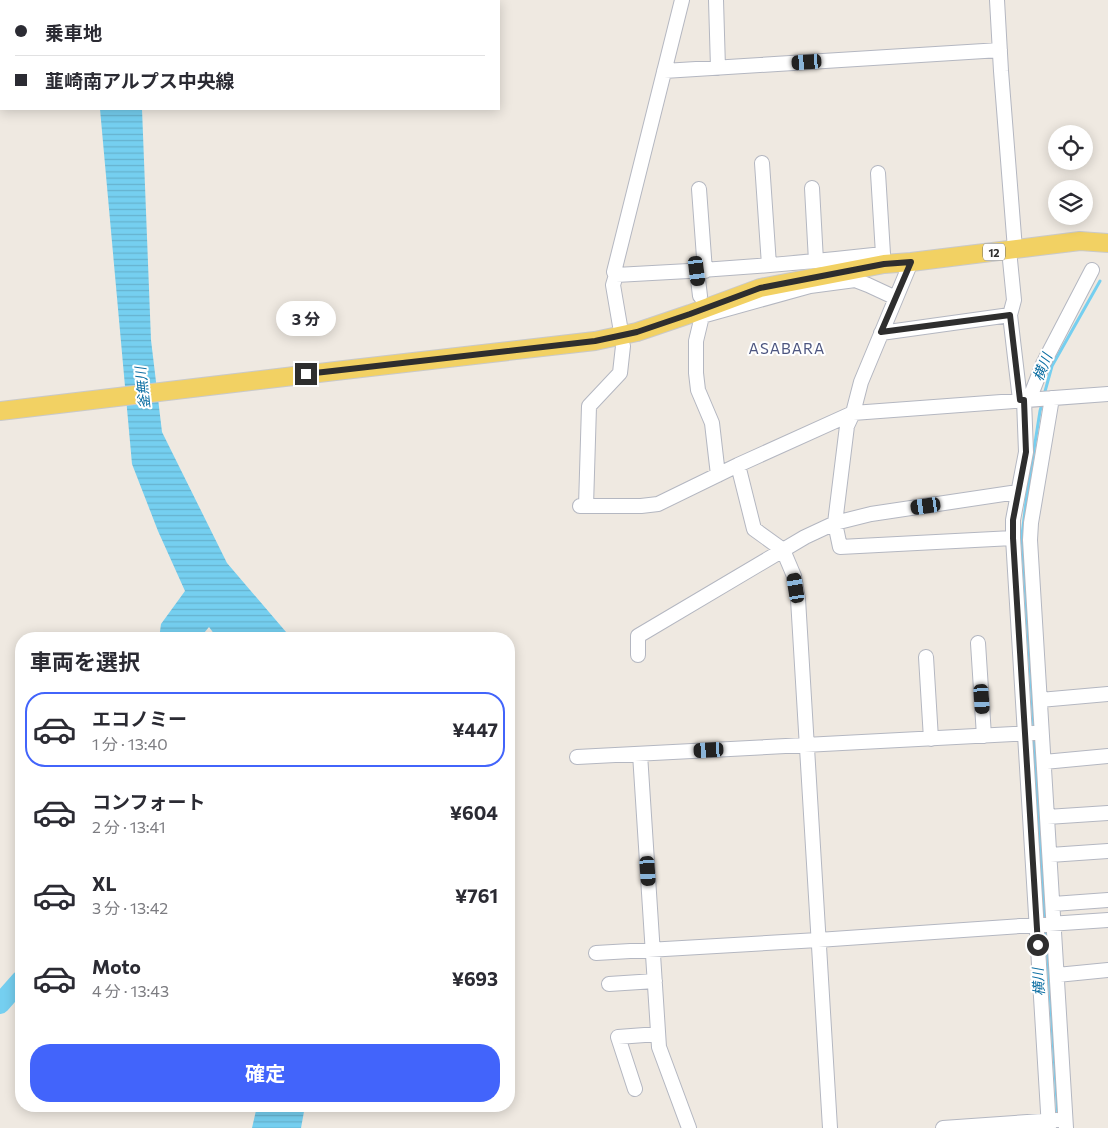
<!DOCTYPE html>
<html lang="ja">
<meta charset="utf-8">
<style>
:root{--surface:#fff;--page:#f7f7f7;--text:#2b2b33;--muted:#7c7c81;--line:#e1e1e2;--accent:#4264fb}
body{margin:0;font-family:Commissioner,"Noto Sans JP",sans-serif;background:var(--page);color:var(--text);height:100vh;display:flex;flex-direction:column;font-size:19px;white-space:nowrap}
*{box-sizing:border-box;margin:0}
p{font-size:16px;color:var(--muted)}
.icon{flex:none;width:28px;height:28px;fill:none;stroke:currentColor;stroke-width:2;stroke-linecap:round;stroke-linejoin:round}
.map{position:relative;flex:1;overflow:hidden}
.side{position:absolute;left:15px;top:632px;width:500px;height:480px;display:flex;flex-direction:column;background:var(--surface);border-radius:20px;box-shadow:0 2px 12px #0003}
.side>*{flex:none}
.banner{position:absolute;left:0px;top:0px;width:500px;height:110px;box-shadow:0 2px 12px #0003;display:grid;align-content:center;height:110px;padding:0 15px;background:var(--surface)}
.fabs{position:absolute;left:1048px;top:125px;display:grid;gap:10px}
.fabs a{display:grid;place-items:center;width:45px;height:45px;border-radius:50%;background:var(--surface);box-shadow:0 2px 12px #0003;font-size:25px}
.end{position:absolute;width:22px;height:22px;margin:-11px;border:6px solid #2e2e2e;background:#fff;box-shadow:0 0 0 2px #fff}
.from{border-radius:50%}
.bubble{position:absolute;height:35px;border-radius:18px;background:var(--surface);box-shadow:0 2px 12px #0003;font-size:16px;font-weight:700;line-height:35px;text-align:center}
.car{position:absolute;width:15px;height:30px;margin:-15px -8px;border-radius:6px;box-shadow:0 0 4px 1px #0007;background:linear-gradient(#222 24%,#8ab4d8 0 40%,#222 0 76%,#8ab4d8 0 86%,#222 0)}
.banner b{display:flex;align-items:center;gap:18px;height:48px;font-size:19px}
.banner b+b{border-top:1px solid var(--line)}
.banner i{width:12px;height:12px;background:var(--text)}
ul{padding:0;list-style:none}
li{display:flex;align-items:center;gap:15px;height:75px;margin:0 10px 8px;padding:0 5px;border:2px solid transparent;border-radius:20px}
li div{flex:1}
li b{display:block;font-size:19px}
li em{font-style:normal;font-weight:700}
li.current{border-color:var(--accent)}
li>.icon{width:45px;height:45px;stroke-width:1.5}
h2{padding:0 15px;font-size:22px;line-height:60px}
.action{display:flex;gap:10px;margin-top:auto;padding:10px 15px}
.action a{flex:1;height:58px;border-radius:20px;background:var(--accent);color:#fff;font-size:20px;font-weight:700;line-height:58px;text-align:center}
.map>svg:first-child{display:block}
.water{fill:url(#water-rules)}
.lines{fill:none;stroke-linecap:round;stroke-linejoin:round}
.stream{stroke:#75cff0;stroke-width:3}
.river{stroke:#75cff0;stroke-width:20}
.minor-casing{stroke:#b4b7c1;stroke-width:16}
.major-casing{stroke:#c9c9c9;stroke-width:20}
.minor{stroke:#fff;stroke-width:14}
.major{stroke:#f2d163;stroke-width:18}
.route{stroke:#2e2e2e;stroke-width:6}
.labels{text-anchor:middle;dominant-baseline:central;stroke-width:4;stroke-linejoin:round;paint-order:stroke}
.shield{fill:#fff;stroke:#6d6d6d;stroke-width:1}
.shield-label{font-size:11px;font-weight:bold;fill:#2e2e2e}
.water-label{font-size:14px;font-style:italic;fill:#0d6fa3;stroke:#fff}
.quarter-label{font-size:15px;letter-spacing:1px;fill:#4d5680;stroke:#fff}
</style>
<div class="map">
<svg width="1108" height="1128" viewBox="0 0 1108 1128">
<defs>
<pattern id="water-rules" width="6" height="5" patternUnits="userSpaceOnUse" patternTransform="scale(1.25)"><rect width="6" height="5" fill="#75cff0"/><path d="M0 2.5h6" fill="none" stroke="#66b2ce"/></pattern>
</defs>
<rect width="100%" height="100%" fill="#efe9e1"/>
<path class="water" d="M100,109H142L151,340L162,432L227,563L292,639H218L209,627L199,639H159L161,624L185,591L158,531L132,464Z
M257,1106H305L301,1128H252Z"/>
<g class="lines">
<path class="stream" d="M1044,395L1052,366L1100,281
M1034,728L1022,535L1027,494L1040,411L1042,404
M1034,737L1045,920
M1046,929L1058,1117"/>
<path class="river" d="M0,1004L21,980"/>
<defs>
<path id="minor" d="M682,0L614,272L616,275C705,271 794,264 883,254L884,264
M716,0L718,68
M997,0L1001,71L1015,249
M664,71L1000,50
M762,163L769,265
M878,173L883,254
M812,188L816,261
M699,189L705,271
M1009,250L1014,300L1010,315
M911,262L861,382L853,413L847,426L835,523L840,547L1013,538
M697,271L700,296
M616,275L613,285L620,326
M881,333L1010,315L1020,400
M1052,398L1031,523L1030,540L1066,1128
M1024,400L1026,452L1013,520V538L1049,1128
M1029,400L1043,364L1092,270
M738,465L754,529L783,550L794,576L798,599L830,1128
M718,475L712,423L698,390L696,373V341L702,316L810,286L855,280L868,285L896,298
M580,506H641L658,504L738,465L853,413L1108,394
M586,506L589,406L620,373L623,346
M978,643L984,736
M638,655V636L805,537L835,523L871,514L1018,492
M926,657L931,739
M1040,700L1108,694
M640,754L659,1047L689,1128
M577,757L1034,733
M1044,762L1108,756
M1047,817L1108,813
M1050,855L1108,851
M1053,904L1108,900
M596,953L818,940L1108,920
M1057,975L1108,970
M609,984L655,981
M635,1089L618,1037L658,1034
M943,1128L1057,1120"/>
<path id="major" d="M0,411L344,370L595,341L637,332L690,314L760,288L884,264L911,262L1080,241L1108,243"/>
</defs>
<use href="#minor" class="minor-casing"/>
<use href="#major" class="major-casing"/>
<use href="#minor" class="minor"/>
<use href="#major" class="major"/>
</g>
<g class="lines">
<path class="route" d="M306,374L595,341L637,332L690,314L760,288L884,264L911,262L881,332L1010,315L1020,400H1024L1026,452L1013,520V538L1038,945"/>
</g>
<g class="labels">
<rect class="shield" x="983" y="243.5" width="22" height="17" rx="4"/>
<g class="shield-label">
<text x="994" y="252">12</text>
</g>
<g class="water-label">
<text transform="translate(1042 367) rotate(-69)">横川</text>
<text transform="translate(142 388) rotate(-96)">釜無川</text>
<text transform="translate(1038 982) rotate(-93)">横川</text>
</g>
<g class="quarter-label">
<text x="787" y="348">ASABARA</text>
</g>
</g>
</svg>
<div class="fabs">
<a><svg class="icon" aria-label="locate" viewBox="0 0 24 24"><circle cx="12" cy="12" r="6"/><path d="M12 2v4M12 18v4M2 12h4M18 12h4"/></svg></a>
<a><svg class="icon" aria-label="layers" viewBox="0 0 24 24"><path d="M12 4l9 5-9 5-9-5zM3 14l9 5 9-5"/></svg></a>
</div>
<i class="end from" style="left:1038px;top:945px"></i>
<i class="end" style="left:306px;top:374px"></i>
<div class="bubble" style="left:276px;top:301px;width:60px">3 分</div>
<i class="car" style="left:807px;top:62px;rotate:266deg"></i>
<i class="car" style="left:697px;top:271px;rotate:173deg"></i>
<i class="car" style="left:926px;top:506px;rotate:262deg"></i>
<i class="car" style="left:796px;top:588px;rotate:351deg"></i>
<i class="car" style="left:982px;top:699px;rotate:176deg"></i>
<i class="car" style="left:709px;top:750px;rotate:267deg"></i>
<i class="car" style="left:648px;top:871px;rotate:176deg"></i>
<div class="banner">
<b><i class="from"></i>乗車地</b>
<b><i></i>韮崎南アルプス中央線</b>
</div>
<section class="side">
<h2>車両を選択</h2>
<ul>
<li class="current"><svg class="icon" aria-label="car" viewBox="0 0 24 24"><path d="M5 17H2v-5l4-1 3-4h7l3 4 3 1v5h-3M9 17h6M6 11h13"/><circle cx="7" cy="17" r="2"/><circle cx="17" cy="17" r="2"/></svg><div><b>エコノミー</b><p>1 分 · 13:40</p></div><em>¥447</em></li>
<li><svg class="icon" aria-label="car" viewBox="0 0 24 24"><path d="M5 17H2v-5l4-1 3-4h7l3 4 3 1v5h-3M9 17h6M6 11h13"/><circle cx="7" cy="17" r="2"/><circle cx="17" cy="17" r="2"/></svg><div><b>コンフォート</b><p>2 分 · 13:41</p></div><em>¥604</em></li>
<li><svg class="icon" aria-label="car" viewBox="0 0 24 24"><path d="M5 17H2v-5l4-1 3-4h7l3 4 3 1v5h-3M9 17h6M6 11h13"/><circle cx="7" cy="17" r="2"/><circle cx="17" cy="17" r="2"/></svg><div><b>XL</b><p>3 分 · 13:42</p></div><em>¥761</em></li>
<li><svg class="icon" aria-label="car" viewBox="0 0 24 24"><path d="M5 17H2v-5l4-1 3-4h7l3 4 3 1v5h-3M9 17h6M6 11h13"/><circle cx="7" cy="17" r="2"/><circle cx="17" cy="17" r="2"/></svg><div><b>Moto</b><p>4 分 · 13:43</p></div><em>¥693</em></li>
</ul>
<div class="action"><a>確定</a></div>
</section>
</div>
